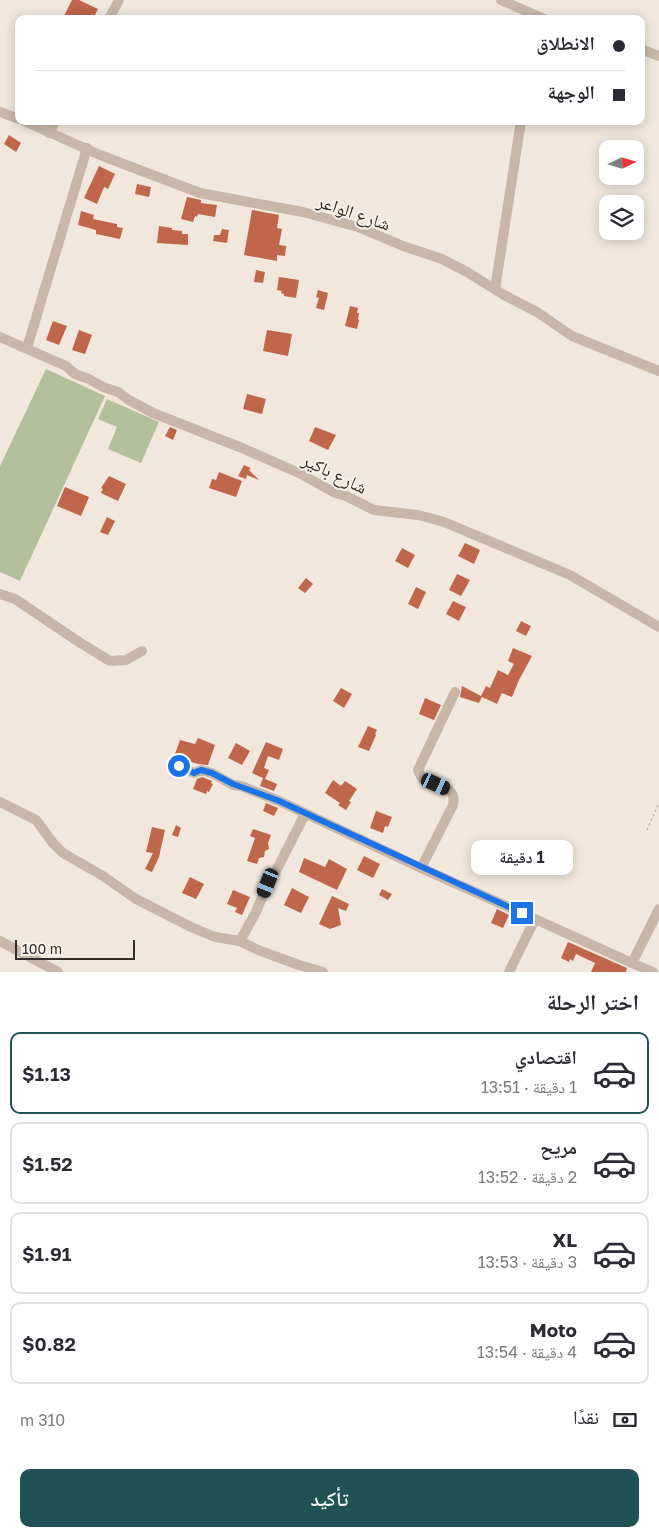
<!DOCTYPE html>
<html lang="ar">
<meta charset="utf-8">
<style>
:root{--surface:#fff;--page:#f7f7f7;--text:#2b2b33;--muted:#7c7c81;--line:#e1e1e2;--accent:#205255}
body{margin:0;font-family:"Golos Text","Noto Naskh Arabic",sans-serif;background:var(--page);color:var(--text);direction:rtl;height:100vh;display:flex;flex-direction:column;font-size:19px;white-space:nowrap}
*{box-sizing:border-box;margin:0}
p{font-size:16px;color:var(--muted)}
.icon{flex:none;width:28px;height:28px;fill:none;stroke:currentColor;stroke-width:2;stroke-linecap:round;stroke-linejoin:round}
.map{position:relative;height:972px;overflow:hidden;direction:ltr}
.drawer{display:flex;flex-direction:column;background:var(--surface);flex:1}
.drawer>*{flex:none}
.banner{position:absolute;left:15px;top:15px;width:630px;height:110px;border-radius:10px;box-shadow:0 2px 12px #0003;direction:rtl;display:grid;align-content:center;height:110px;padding:0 20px;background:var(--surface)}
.needle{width:32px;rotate:85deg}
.controls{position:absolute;left:599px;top:140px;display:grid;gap:10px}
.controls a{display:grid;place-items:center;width:45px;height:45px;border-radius:10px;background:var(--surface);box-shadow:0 2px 12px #0003;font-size:25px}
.scale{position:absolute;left:15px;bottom:12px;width:120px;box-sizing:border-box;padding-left:5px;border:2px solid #352c28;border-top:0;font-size:14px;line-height:18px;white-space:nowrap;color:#352c28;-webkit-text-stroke:4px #f8f1e8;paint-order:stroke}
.end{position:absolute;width:22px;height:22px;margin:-11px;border:6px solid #1a73e8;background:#fff;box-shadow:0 0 0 2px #fff}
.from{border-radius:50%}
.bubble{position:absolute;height:35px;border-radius:10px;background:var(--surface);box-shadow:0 2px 12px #0003;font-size:16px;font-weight:600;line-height:35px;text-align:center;direction:rtl}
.car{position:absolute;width:15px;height:30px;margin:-15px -8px;border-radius:6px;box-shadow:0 0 4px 1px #0007;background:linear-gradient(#222 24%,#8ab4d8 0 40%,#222 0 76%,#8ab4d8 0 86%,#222 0)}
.banner b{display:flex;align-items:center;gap:18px;height:48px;font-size:19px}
.banner b+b{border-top:1px solid var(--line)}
.banner i{width:12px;height:12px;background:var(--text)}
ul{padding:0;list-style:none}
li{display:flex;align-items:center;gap:15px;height:82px;margin:0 10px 8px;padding:0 10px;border:2px solid var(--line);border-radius:10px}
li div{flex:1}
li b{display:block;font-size:19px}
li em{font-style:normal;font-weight:600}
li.current{border-color:var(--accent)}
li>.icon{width:45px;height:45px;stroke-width:1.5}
h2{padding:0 20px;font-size:22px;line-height:60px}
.pay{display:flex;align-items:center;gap:12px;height:55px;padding:0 20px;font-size:19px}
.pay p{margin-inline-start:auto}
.button{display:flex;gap:10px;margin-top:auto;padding:10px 20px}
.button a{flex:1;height:58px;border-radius:10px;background:var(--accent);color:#fff;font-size:20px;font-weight:600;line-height:58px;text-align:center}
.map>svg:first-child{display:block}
.green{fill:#b4bf9d}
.building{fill:#bf664b}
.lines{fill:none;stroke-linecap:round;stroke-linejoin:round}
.path{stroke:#b4a193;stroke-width:1;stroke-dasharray:2.5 2.5;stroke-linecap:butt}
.minor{stroke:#c8b7a9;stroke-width:10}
.route{stroke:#1a73e8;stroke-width:6}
.labels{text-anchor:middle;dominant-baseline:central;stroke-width:4;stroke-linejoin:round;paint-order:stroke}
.street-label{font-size:18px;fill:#352c28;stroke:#f8f1e8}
</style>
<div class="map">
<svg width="659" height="972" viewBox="0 0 659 972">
<rect width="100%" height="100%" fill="#f1e7dc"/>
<path class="green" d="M46,369L105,396L20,581L0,572V466Z
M107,399L159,422L141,463L108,449L117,427L98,419Z"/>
<path class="building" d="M72,0H79L98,9L93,19H69L64,16Z
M9,135L21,143L16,152L4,144Z
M99,166L115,174L108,189L104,187L97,204L84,198Z
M137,184L151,187L149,197L135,194Z
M187,197L201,200V203L217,205L215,217L198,214L197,217L195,216L193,222L181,219Z
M252,210L279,215L277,228L282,229L279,245L286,246L285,256L277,255V261L244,255Z
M81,211L94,215L93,219L117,224V227L123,228L120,239L96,234V230L78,225Z
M159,226L172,228V230L182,231V234H188V245L157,243Z
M222,229L229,230L227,243L213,241L214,235H220Z
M256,270L265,272L263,283L254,282Z
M279,277L299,280L296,298L284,296V294L281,293L282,291L277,290Z
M318,290L328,293L324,310L316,308L319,298L316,297Z
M350,306L358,308L357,313H359L358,320H359L357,329L345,326Z
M53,321L67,326L59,345L46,340Z
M79,330L92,335L85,354L72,350Z
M267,330L292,334L288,356L263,351Z
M247,394L266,399L262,414L243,409Z
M170,427L177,430L173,440L165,436Z
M315,427L336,435L328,450L309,441Z
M244,465L251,468L249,470L259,480L247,475L246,479L238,476Z
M219,472L242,481L236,497L209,488L212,479L216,480Z
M109,476L126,484L118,501L101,493L103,489L101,488Z
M65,487L89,497L81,516L57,506Z
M107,517L115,521L108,535L100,532Z
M465,543L480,550L474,564L458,556Z
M402,548L415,555L408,568L395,561Z
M457,574L470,580L461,596L449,590Z
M306,578L313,584L305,593L298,588Z
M416,587L426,592L418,609L408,604Z
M453,601L466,607L459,621L446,614Z
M521,621L531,626L526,636L516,631Z
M513,648L532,656L519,680L512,697L502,693L497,704L482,697L479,703L460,697L462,686L481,696L486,686L490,688L498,670L508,675L514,664L508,661Z
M341,688L352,694L344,708L333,701Z
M425,698L441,705L434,720L419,714Z
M368,726L377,730L375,734L376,735L369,751L358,747Z
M198,738L215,745L208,765L198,764L174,757L180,740L195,744Z
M266,742L283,749L279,760L268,756L264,768L269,770L265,779L252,773Z
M236,743L250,751L242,765L228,758Z
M202,777L212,781L211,783L213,784L209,792L207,791L206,794L193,789L197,779Z
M263,778L277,784L274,791L260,786Z
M333,780L341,786L345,781L357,789L349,801L351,802L346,810L338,805L340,803L325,793Z
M266,803L278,808L274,816L263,811Z
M376,811L392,817L388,827L385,826L383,833L370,828Z
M176,825L181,828L178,837L172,835Z
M152,827L165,830L159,857L152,872L145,869L153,853L146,852Z
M253,829L271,835L268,843L269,849L265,851L264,857L259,858L257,864L247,861L255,838L250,836Z
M364,856L380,864L373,878L357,870Z
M304,858L325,867L329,859L347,869L337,890L299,872Z
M190,877L204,884L196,899L182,893Z
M292,888L309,897L301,913L284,905Z
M382,889L392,894L388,900L379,895Z
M233,890L250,897L242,915L235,912L237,908L227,904Z
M332,896L349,904L346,911L338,908L341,925L330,929L319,924Z
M497,909L509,915L503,928L491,923Z
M568,942L627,968L626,972H591L595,963L576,954L573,961L570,959L569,962L561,958Z"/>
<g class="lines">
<path class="path" d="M647,830L659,803"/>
<path class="minor" d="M501,0L544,19
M109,19L119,0
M641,49L659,56
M0,112L19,119
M24,121L100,155L200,193L303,212L358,227L403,246L442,259L467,272L504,295L537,312L572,336L659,371
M49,133L55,121
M495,289L521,121
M0,337L66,366L75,374L89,379L103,387L118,392L129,400L153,413L242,448L301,474L335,493L346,496L374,510L418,515L444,522L570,575L659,627
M27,348L87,148
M0,594L15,599L79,642L110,661L126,660L142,651
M455,692L418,770L422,778L450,791C454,795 454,799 453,805L421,868L535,919
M179,766L194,773L201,770L212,773L233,785L241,786L277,800L421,868
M0,802L36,820L53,843L63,853L103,876L136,899L191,927L215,937L240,941L258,950L299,965L323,972
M0,941L58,972
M240,941L256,912L268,883L275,873L305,814
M509,972L535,919L632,963
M653,972L632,963L659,909"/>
</g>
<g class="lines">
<path class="route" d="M179,766L194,773L201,770L212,773L233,784L277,800L522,913"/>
</g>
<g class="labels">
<g class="street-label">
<text transform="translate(354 212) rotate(19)">شارع الواعر</text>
<text transform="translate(335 473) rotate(26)">شارع باكير</text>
</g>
</g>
</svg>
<div class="controls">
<a><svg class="needle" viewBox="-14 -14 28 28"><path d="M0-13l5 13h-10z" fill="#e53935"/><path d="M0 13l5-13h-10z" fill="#7c7c81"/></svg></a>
<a><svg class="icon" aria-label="layers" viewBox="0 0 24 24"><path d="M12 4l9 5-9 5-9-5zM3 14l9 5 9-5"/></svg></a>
</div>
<div class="scale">100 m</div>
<i class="end from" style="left:179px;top:766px"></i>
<i class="end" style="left:522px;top:913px"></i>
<div class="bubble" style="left:471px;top:840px;width:102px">1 دقيقة</div>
<i class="car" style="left:436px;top:784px;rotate:115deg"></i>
<i class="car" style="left:268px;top:883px;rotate:202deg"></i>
<div class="banner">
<b><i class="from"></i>الانطلاق</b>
<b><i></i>الوجهة</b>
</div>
</div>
<section class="drawer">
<h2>اختر الرحلة</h2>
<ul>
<li class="current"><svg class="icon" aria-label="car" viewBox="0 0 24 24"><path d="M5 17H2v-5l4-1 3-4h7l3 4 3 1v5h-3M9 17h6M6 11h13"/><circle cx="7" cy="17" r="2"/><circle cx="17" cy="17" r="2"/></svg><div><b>اقتصادي</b><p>1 دقيقة · 13:51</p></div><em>$1.13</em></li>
<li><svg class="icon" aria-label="car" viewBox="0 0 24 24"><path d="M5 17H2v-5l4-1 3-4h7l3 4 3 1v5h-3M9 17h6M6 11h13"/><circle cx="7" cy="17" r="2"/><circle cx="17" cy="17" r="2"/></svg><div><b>مريح</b><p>2 دقيقة · 13:52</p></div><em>$1.52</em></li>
<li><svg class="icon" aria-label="car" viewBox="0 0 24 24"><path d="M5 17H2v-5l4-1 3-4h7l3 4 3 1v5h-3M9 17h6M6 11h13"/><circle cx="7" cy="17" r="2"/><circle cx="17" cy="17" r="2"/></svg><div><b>XL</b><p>3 دقيقة · 13:53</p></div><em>$1.91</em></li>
<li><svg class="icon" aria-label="car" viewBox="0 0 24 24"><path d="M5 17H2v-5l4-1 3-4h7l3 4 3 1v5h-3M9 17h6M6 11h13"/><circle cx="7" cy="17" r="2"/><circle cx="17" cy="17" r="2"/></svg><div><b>Moto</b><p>4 دقيقة · 13:54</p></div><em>$0.82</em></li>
</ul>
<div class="pay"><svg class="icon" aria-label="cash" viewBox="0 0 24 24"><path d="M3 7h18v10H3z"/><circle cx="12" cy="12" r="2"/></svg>نقدًا<p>310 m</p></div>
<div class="button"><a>تأكيد</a></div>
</section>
